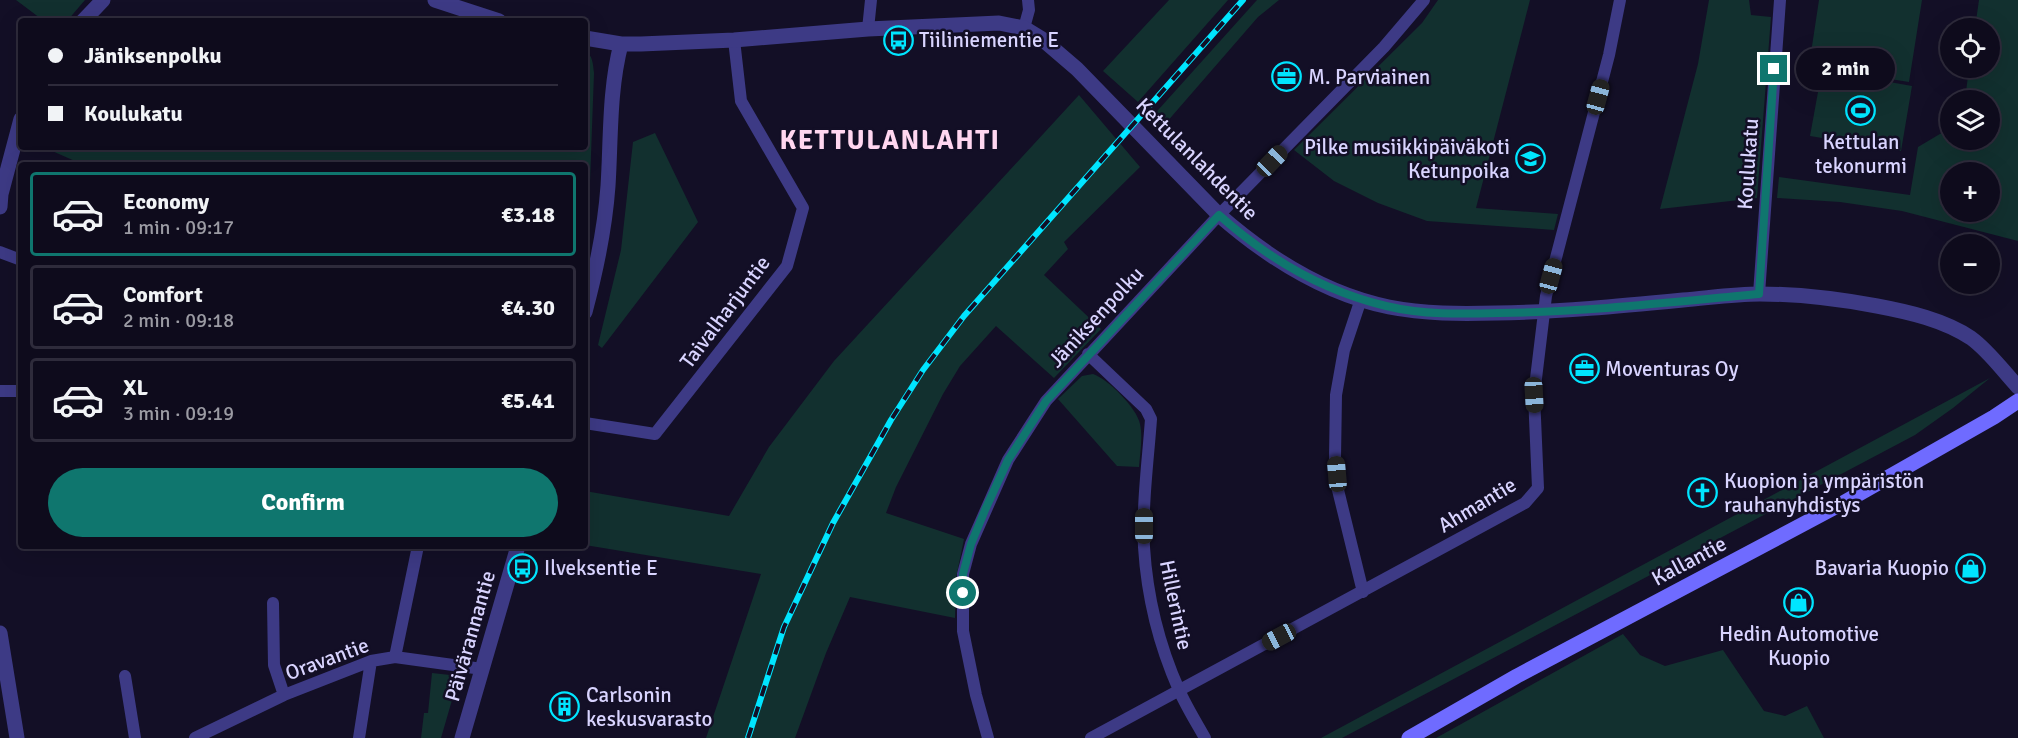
<!DOCTYPE html>
<meta charset="utf-8">
<style>
:root{--surface:#0e0b1c;--page:#1c1929;--text:#f1f3f6;--muted:#9b9ba3;--line:#2e2b3b;--accent:#0f766e}
body{margin:0;font-family:Signika,sans-serif;background:var(--page);color:var(--text);height:100vh;display:flex;flex-direction:column;font-size:22px;white-space:nowrap}
*{box-sizing:border-box;margin:0}
p{font-size:20px;color:var(--muted)}
.icon{flex:none;width:33px;height:33px;fill:none;stroke:currentColor;stroke-width:2;stroke-linecap:round;stroke-linejoin:round}
.map{position:relative;flex:1;overflow:hidden}
.panel{position:absolute;left:18px;top:162px;width:570px;height:387px;display:flex;flex-direction:column;background:var(--surface);border-radius:6px;box-shadow:0 6px 24px #0002,0 0 0 2px var(--line)}
.panel>*{flex:none}
.banner{position:absolute;left:18px;top:18px;width:570px;height:132px;border-radius:6px;box-shadow:0 6px 24px #0002,0 0 0 2px var(--line);display:grid;align-content:center;height:132px;padding:0 30px;background:var(--surface)}
.buttons{position:absolute;left:1940px;top:18px;display:grid;gap:12px}
.buttons a{display:grid;place-items:center;width:60px;height:60px;border-radius:50%;background:var(--surface);box-shadow:0 6px 24px #0002,0 0 0 2px var(--line);font-size:30px}
.end{position:absolute;width:27px;height:27px;margin:-14px;border:8px solid #0f766e;background:#fff;box-shadow:0 0 0 3px #fff}
.from{border-radius:50%}
.bubble{position:absolute;height:42px;border-radius:21px;background:var(--surface);box-shadow:0 6px 24px #0002,0 0 0 2px var(--line);font-size:20px;font-weight:800;line-height:42px;text-align:center}
.car{position:absolute;width:18px;height:36px;margin:-18px -9px;border-radius:8px;box-shadow:0 0 4px 2px #0007;background:linear-gradient(#222 24%,#8ab4d8 0 40%,#222 0 76%,#8ab4d8 0 86%,#222 0)}
.banner b{display:flex;align-items:center;gap:21px;height:57px;font-size:22px}
.banner b+b{border-top:2px solid var(--line)}
.banner i{width:15px;height:15px;background:var(--text)}
ul{padding:10px 0 0;list-style:none}
li{display:flex;align-items:center;gap:18px;height:84px;margin:0 12px 9px;padding:0 18px;border:3px solid var(--line);border-radius:6px}
li div{flex:1}
li b{display:block;font-size:22px}
li em{font-style:normal;font-weight:800}
li.current{border-color:var(--accent)}
li>.icon{width:54px;height:54px;stroke-width:1.5}
.action{display:flex;gap:12px;margin-top:auto;padding:12px 30px}
.action a{flex:1;height:69px;border-radius:36px;background:var(--accent);color:#fff;font-size:24px;font-weight:800;line-height:69px;text-align:center}
.map>svg:first-child{display:block}
.green{fill:#12302f;fill-rule:evenodd}
.lines{fill:none;stroke-linecap:round;stroke-linejoin:round}
.minor{stroke:#3d3a85;stroke-width:12}
.tertiary{stroke:#3d3a85;stroke-width:15}
.secondary{stroke:#6f6bff;stroke-width:15}
.rail-casing{stroke:#00e5ff;stroke-width:6}
.rail{stroke:#130f26;stroke-width:4;stroke-dasharray:11;stroke-linecap:butt}
.route{stroke:#0f766e;stroke-width:8}
.labels{text-anchor:middle;dominant-baseline:central;stroke-width:5;stroke-linejoin:round;paint-order:stroke}
.poi-label{font-size:21px;fill:#d9d4ff;stroke:#130f26;text-anchor:start}
.street-label{font-size:21px;fill:#d9d4ff;stroke:#130f26}
.district-label{font-size:27px;font-weight:bold;letter-spacing:1.5px;fill:#ffd6f0;stroke:#130f26}
</style>
<div class="map">
<svg width="2018" height="738" viewBox="0 0 2018 738">
<rect width="100%" height="100%" fill="#130f26"/>
<path class="green" d="M16,0H85L67,21H44Z
M1169,0H1228L1138,102L1103,71Z
M1257,0H1279L1258,17L1159,131L1150,119Z
M1438,0H1530L1476,208L1558,214L1554,230L1427,221L1378,203L1334,181L1294,150L1422,23Z
M1709,0H1749L1751,15L1771,17L1757,198L1660,209L1698,64Z
M1819,0H1922L1909,82L1809,66Z
M1979,0H2018V241L1902,211L1840,202L1777,198L1779,177L1910,195L1918,147L1950,128V140H1989V100H1965L1969,68H1989V28H1975ZM1950,172H1989V212H1950Z
M585,51C593,55 593,65 594,73L590,182L585,215V165H84L43,147H123L136,152L139,147H585Z
M1822,70L1912,86L1901,151L1810,136Z
M1079,95L1140,167L1064,242L1068,249L1044,275L1101,329L1054,378L996,326L960,366L943,394L896,487L886,513L964,539L956,578L955,618L850,597L826,653L795,738H706L761,574L585,545V491L729,516L769,447L834,361Z
M655,133L698,222L602,348L598,345L621,250L633,142Z
M1093,374C1108,379 1137,408 1140,424C1143,437 1140,454 1139,467L1117,466L1058,399L1082,376Z
M1990,378L1953,408L1915,435L1342,738H1321Z
M1623,634L1640,655L1665,666L1723,650L1764,711L1785,716L1807,706L1824,738H1436Z
M432,673L459,676L441,738H421L424,713H428Z"/>
<g class="lines">
<path class="minor" d="M1024,28L1029,10L1028,0
M868,29L871,0
M0,252L21,260
M1759,294L1780,0
M1361,299L1344,350L1336,395L1335,458L1338,490L1363,592
M1088,354L1146,409L1151,419C1148,461 1142,504 1144,547C1147,595 1159,645 1179,690C1186,706 1196,722 1205,738
M0,391H21
M585,423L655,434L787,266L803,208L741,101L734,40
M273,603L274,665L284,695
M395,657L418,546
M125,676L135,738
M195,738L284,695L371,661L395,657L482,669
M359,738L371,661
M988,738L976,695L963,631V574L971,544L1008,460L1046,401L1219,215L1384,47L1424,0
M1091,738L1525,503L1538,488L1534,395L1546,296L1609,55L1620,0"/>
<path class="tertiary" d="M435,0L499,21
M83,21L103,0
M585,38L621,44H641L734,40L868,29L999,23L1024,28L1042,39L1077,69L1219,215C1267,257 1325,294 1389,307C1425,314 1460,314 1497,313C1559,312 1621,306 1683,300C1708,298 1734,294 1760,294C1799,294 1839,299 1877,306C1909,312 1944,320 1971,338C1989,351 2003,371 2018,387
M0,207L1,194L21,119
M585,312C596,271 605,228 608,186C611,139 609,90 621,44
M0,633L17,738
M462,738L518,546"/>
<path class="secondary" d="M1409,738L1517,676L1843,503L1994,417L2018,401"/>
<defs>
<path id="rail" d="M748,738L784,627L833,523L891,420L923,370L964,316L1243,0"/>
</defs>
<use href="#rail" class="rail-casing"/>
<use href="#rail" class="rail"/>
</g>
<g class="lines">
<path class="route" d="M963,593V574L971,544L985,510L1008,460L1046,401L1219,215C1267,258 1323,291 1386,306C1423,315 1461,314 1499,313C1586,312 1673,302 1759,294L1774,69"/>
</g>
<defs>
<symbol id="bus-ring" viewBox="-11 -11 22 22"><circle r="9.5" fill="#130f26" stroke="#00e5ff" stroke-width="1.5"/><path d="M-5-6H5V4H4V6H2V4H-2V6H-4V4H-5ZM-3.5-4V0h7V-4ZM-3.5 1.2v1.5H-2V1.2ZM2 1.2v1.5H3.5V1.2Z" fill="#00e5ff"/></symbol>
<symbol id="office-ring" viewBox="-11 -11 22 22"><circle r="9.5" fill="#130f26" stroke="#00e5ff" stroke-width="1.5"/><path d="M-6-3h4V-5.5h4V-3h4V5H-6ZM-1-4.5V-3h2v-1.5ZM-6 0V1H6V0Z" fill="#00e5ff"/></symbol>
<symbol id="stadium-ring" viewBox="-11 -11 22 22"><circle r="9.5" fill="#130f26" stroke="#00e5ff" stroke-width="1.5"/><path d="M0-5a6.5 5 0 1 0 0 10a6.5 5 0 1 0 0-10ZM-3.5-1.8h7v3.6h-7Z" fill="#00e5ff"/></symbol>
<symbol id="school-ring" viewBox="-11 -11 22 22"><circle r="9.5" fill="#130f26" stroke="#00e5ff" stroke-width="1.5"/><path d="M0-5L7-2L0 1L-7-2ZM-4 1L0 2.5L4 1V4Q0 6-4 4Z" fill="#00e5ff"/></symbol>
<symbol id="church-ring" viewBox="-11 -11 22 22"><circle r="9.5" fill="#130f26" stroke="#00e5ff" stroke-width="1.5"/><path d="M-1.2-6h2.4v3.5h3.3v2.4h-3.3V6h-2.4V-.1h-3.3v-2.4h3.3Z" fill="#00e5ff"/></symbol>
<symbol id="shop-ring" viewBox="-11 -11 22 22"><circle r="9.5" fill="#130f26" stroke="#00e5ff" stroke-width="1.5"/><path d="M-5-2.5h2.3a2.7 3.5 0 0 1 5.4 0H5L5.5 6h-11ZM-1.5-2.5h3a1.5 2.3 0 0 0-3 0Z" fill="#00e5ff"/></symbol>
<symbol id="building-ring" viewBox="-11 -11 22 22"><circle r="9.5" fill="#130f26" stroke="#00e5ff" stroke-width="1.5"/><path d="M-4-6H4V6H1V3H-1V6H-4ZM-2.5-4.3h1.7v1.8h-1.7ZM.8-4.3h1.7v1.8H.8ZM-2.5-1h1.7V.8h-1.7ZM.8-1h1.7V.8H.8Z" fill="#00e5ff"/></symbol>
</defs>
<g fill-rule="evenodd">
<use href="#bus-ring" x="882" y="24" width="33" height="33"/>
<use href="#office-ring" x="1270" y="60" width="33" height="33"/>
<use href="#stadium-ring" x="1844" y="94" width="33" height="33"/>
<use href="#school-ring" x="1514" y="142" width="33" height="33"/>
<use href="#office-ring" x="1568" y="352" width="33" height="33"/>
<use href="#church-ring" x="1686" y="476" width="33" height="33"/>
<use href="#bus-ring" x="506" y="552" width="33" height="33"/>
<use href="#shop-ring" x="1954" y="552" width="33" height="33"/>
<use href="#shop-ring" x="1782" y="586" width="33" height="33"/>
<use href="#building-ring" x="548" y="690" width="33" height="33"/>
</g>
<g class="labels">
<g class="poi-label">
<text x="919" y="40">Tiiliniementie E</text>
<text x="1308" y="77">M. Parviainen</text>
<text x="1861" y="142" text-anchor="middle">Kettulan<tspan x="1861" dy="24">tekonurmi</tspan></text>
<text x="1510" y="147" text-anchor="end">Pilke musiikkipäiväkoti<tspan x="1510" dy="24">Ketunpoika</tspan></text>
<text x="1605" y="369">Moventuras Oy</text>
<text x="1724" y="481">Kuopion ja ympäristön<tspan x="1724" dy="24">rauhanyhdistys</tspan></text>
<text x="544" y="568">Ilveksentie E</text>
<text x="1949" y="568" text-anchor="end">Bavaria Kuopio</text>
<text x="1799" y="634" text-anchor="middle">Hedin Automotive<tspan x="1799" dy="24">Kuopio</tspan></text>
<text x="586" y="695">Carlsonin<tspan x="586" dy="24">keskusvarasto</tspan></text>
</g>
<g class="street-label">
<text transform="translate(1197 159) rotate(45)">Kettulanlahdentie</text>
<text transform="translate(1748 164) rotate(-86)">Koulukatu</text>
<text transform="translate(725 312) rotate(-53)">Taivalharjuntie</text>
<text transform="translate(1096 317) rotate(-47)">Jäniksenpolku</text>
<text transform="translate(1477 505) rotate(-31)">Ahmantie</text>
<text transform="translate(1689 561) rotate(-28)">Kallantie</text>
<text transform="translate(1176 605) rotate(78)">Hillerintie</text>
<text transform="translate(470 636) rotate(-74)">Päivärannantie</text>
<text transform="translate(327 659) rotate(-20)">Oravantie</text>
</g>
<g class="district-label">
<text x="890" y="140">KETTULANLAHTI</text>
</g>
</g>
</svg>
<div class="buttons">
<a><svg class="icon" aria-label="locate" viewBox="0 0 24 24"><circle cx="12" cy="12" r="6"/><path d="M12 2v4M12 18v4M2 12h4M18 12h4"/></svg></a>
<a><svg class="icon" aria-label="layers" viewBox="0 0 24 24"><path d="M12 4l9 5-9 5-9-5zM3 14l9 5 9-5"/></svg></a>
<a>+</a>
<a>−</a>
</div>
<i class="end from" style="left:963px;top:593px"></i>
<i class="end" style="left:1774px;top:69px"></i>
<div class="bubble" style="left:1796px;top:48px;width:99px">2 min</div>
<i class="car" style="left:1598px;top:97px;rotate:15deg"></i>
<i class="car" style="left:1272px;top:161px;rotate:44deg"></i>
<i class="car" style="left:1551px;top:276px;rotate:15deg"></i>
<i class="car" style="left:1534px;top:395px;rotate:177deg"></i>
<i class="car" style="left:1337px;top:474px;rotate:355deg"></i>
<i class="car" style="left:1144px;top:526px;rotate:0deg"></i>
<i class="car" style="left:1279px;top:637px;rotate:242deg"></i>
<div class="banner">
<b><i class="from"></i>Jäniksenpolku</b>
<b><i></i>Koulukatu</b>
</div>
<section class="panel">
<ul>
<li class="current"><svg class="icon" aria-label="car" viewBox="0 0 24 24"><path d="M5 17H2v-5l4-1 3-4h7l3 4 3 1v5h-3M9 17h6M6 11h13"/><circle cx="7" cy="17" r="2"/><circle cx="17" cy="17" r="2"/></svg><div><b>Economy</b><p>1 min · 09:17</p></div><em>€3.18</em></li>
<li><svg class="icon" aria-label="car" viewBox="0 0 24 24"><path d="M5 17H2v-5l4-1 3-4h7l3 4 3 1v5h-3M9 17h6M6 11h13"/><circle cx="7" cy="17" r="2"/><circle cx="17" cy="17" r="2"/></svg><div><b>Comfort</b><p>2 min · 09:18</p></div><em>€4.30</em></li>
<li><svg class="icon" aria-label="car" viewBox="0 0 24 24"><path d="M5 17H2v-5l4-1 3-4h7l3 4 3 1v5h-3M9 17h6M6 11h13"/><circle cx="7" cy="17" r="2"/><circle cx="17" cy="17" r="2"/></svg><div><b>XL</b><p>3 min · 09:19</p></div><em>€5.41</em></li>
</ul>
<div class="action"><a>Confirm</a></div>
</section>
</div>
